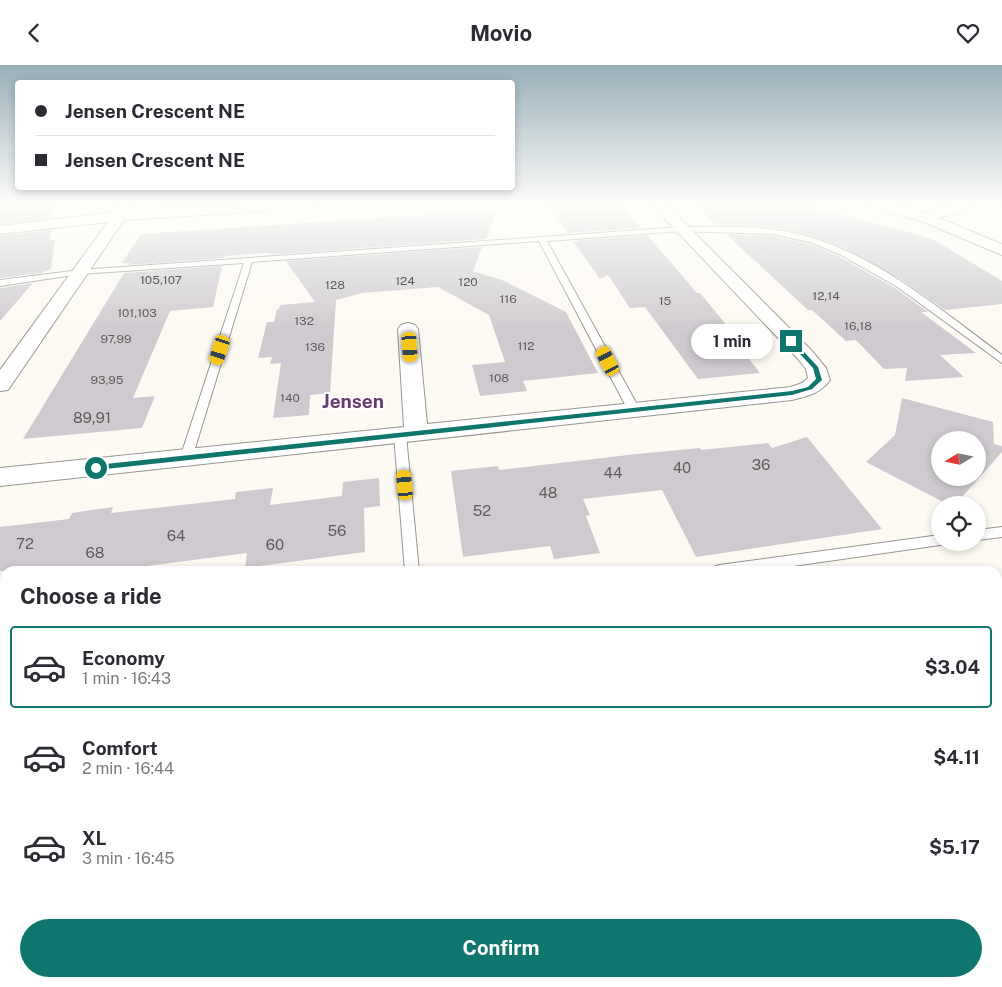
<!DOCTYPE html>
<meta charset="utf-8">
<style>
:root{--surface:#fff;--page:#f7f7f7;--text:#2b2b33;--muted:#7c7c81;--line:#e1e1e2;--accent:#0f766e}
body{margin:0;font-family:"Public Sans",sans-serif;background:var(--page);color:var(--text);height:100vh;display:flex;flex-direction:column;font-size:19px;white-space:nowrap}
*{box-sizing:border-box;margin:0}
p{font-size:16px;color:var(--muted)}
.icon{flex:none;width:28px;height:28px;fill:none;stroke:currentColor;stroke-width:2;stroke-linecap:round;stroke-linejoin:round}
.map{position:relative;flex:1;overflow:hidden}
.drawer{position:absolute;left:0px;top:501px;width:1002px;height:421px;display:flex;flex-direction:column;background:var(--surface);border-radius:15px 15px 0 0;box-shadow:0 2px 8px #0003}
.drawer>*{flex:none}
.banner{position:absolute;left:15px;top:15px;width:500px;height:110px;border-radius:5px;box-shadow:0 2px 8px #0003;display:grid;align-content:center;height:110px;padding:0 20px;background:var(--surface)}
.needle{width:32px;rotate:260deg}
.buttons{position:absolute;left:931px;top:366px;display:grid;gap:10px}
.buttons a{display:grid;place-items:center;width:55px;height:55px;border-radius:50%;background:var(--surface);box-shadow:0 2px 8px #0003;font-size:25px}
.end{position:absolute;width:22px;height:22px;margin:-11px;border:6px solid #0f766e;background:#fff;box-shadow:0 0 0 2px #fff}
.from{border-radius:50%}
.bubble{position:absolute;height:35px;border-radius:18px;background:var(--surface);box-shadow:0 2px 8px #0003;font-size:16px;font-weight:700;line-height:35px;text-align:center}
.car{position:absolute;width:15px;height:30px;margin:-15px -8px;border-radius:6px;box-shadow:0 0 4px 1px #0007;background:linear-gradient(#f5c518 24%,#345 0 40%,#f5c518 0 76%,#345 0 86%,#f5c518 0)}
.banner b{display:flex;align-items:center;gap:18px;height:48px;font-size:19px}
.banner b+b{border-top:1px solid var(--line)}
.banner i{width:12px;height:12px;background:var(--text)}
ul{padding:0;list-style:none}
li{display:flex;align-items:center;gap:15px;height:82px;margin:0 10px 8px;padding:0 10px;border:2px solid transparent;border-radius:5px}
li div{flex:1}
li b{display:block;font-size:19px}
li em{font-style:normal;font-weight:700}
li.active{border-color:var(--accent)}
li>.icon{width:45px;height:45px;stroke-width:1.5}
h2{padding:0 20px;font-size:22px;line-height:60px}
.button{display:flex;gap:10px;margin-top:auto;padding:10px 20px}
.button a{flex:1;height:58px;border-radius:30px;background:var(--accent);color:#fff;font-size:20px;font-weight:700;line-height:58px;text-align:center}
header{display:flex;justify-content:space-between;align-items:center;height:65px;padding:0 20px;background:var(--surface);font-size:22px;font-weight:700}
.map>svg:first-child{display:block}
.building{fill:#cecacf;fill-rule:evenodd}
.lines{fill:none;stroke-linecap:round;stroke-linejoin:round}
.lane-casing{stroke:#989690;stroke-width:2}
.street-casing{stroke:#989690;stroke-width:2}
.lane{fill:#fff;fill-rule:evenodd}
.street{fill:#fff;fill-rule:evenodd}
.route{fill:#0f766e}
.labels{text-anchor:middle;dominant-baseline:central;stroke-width:4;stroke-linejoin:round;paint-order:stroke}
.far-number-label{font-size:12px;fill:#5e5c5b}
.number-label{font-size:15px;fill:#5e5c5b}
.neighbourhood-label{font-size:19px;font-weight:bold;fill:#673c72;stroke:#fff}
</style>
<header><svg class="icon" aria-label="back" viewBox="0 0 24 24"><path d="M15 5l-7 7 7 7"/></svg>Movio<svg class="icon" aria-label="heart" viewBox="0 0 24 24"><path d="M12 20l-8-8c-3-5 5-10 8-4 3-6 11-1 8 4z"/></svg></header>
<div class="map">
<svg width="1002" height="922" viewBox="0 0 1002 922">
<rect width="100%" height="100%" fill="#fdfaf3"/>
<path class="building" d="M0,139H55L53,153L0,159Z
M547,139H620L641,163L568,168Z
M694,139H773L794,143L796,140L841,149L922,171L936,176L1002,216V239L945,245L900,214L844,183L814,172L783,164L758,161L716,160Z
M497,145L486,174L281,189L261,188L225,191L224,193L129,200L130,198H122L141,169Z
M51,165L50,175L55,174L51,204L41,208L0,213V171Z
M726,169L771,171L809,179L838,191L895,223L928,247H921L976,288L940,290L964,312L905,316L907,303L884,304L856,275L846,276L812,245H808Z
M647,170L697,228H700L715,246L753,293L749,294L760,308L698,314L645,242L630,243L608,210L600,214L573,176Z
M482,182L473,206L502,215L566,247L598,308L523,316L527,326L480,331L472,300L505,297L489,250L438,222L362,228L336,235L330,328L310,330L309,350L273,353L281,298L270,299L272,292L258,293L267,257H274L277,244H279L280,240L315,237L286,196Z
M222,201L213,242L170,246L133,333L155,331L142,363L23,374L124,208Z
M33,218L0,256V223Z
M902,333L993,357L994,379L1002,381V387L955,440H949L866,397L895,370ZM940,375H978V412H940Z
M807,372L882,464L696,492L662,425L583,434L590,450L586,451L600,488L554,494L550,481L463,492L451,406L498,401L499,405L637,389L700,383L701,385L768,378L772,383Z
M379,413L380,441L364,443L365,487L245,503L247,488L108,506H0V462L69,454L72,448L113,442L111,448L235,434L236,427L273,423L270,440L342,431L343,417Z"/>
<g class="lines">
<defs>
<path id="lane" d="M681,162C715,162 750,160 783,166C867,180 936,242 1002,290V298L896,221L839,189L810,177L771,169L681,166L547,176L640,345L634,348L628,345L539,176L252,197L192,393L186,397L180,393L244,198L80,209L0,221V215L80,205Z
M400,366L406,370L419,506H405L394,370Z
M1002,462V472L978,475V465Z
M940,470V478H946L940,480L758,506H712L714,502L719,500Z
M0,599H5V615H0Z
M34,918H58L57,922H33Z
M934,918H959L961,922H936Z"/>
<path id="street" d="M121,139H133L130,146L243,139H320L313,143L124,155L8,325L0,326V305L108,157L0,169V161L115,147Z
M651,139H666L812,286L826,303L830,315C820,329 807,331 792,335L0,421V403L404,362L398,264L401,260L408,258L415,260L418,264L427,359L791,322L802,318L808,313L806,304L798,294Z
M867,139H891L926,149L957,139H967L969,142L967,145L939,153L1002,179V190L921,156L869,142Z"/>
</defs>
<use href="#lane" class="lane-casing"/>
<use href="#street" class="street-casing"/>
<use href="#lane" class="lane"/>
<use href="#street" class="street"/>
</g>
<linearGradient id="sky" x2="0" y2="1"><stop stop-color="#97aeb8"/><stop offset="0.52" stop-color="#fefdfa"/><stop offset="1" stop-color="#fefdfa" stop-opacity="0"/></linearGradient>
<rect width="1002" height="268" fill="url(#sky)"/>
<path class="route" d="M789,275H793L818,302L822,315L812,324L792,330L96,405L92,403L96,400L792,326L808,322L816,314L813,303L789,277Z"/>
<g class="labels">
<g class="far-number-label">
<text x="161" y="215">105,107</text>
<text x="405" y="216">124</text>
<text x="468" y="217">120</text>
<text x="335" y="220">128</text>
<text x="826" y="231">12,14</text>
<text x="508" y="234">116</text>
<text x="665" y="236">15</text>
<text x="137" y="248">101,103</text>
<text x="304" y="256">132</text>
<text x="858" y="261">16,18</text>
<text x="116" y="274">97,99</text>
<text x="526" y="281">112</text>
<text x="315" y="282">136</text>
<text x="499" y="313">108</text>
<text x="107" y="315">93,95</text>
<text x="290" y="333">140</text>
</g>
<g class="number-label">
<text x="92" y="352">89,91</text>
<text x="761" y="399">36</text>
<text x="682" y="402">40</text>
<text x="613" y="407">44</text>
<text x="548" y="427">48</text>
<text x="482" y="445">52</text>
<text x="337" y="465">56</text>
<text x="176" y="470">64</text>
<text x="25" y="478">72</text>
<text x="275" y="479">60</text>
<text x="95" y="487">68</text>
</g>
<g class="neighbourhood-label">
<text x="353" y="336">Jensen</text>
</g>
</g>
</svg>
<div class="buttons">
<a><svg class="needle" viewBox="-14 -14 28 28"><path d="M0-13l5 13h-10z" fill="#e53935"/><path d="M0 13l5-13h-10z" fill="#7c7c81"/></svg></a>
<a><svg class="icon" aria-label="locate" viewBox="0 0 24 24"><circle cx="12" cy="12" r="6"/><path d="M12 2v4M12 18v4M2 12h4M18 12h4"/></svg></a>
</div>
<i class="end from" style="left:96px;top:403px"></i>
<i class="end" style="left:791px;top:276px"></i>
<div class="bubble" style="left:691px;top:259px;width:82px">1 min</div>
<i class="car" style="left:410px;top:282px;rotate:176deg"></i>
<i class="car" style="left:220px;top:285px;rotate:198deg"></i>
<i class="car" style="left:608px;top:296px;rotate:332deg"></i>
<i class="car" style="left:405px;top:420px;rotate:355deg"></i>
<div class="banner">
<b><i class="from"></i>Jensen Crescent NE</b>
<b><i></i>Jensen Crescent NE</b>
</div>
<section class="drawer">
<h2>Choose a ride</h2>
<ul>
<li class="active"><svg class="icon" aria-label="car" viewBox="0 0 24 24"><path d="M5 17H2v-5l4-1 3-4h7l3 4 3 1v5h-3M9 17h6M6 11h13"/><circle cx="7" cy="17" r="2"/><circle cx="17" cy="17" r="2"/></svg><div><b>Economy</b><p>1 min · 16:43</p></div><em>$3.04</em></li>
<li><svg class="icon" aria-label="car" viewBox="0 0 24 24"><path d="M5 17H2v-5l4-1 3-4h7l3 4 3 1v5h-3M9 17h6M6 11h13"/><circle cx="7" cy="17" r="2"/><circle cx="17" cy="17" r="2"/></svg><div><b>Comfort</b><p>2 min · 16:44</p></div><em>$4.11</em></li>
<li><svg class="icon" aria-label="car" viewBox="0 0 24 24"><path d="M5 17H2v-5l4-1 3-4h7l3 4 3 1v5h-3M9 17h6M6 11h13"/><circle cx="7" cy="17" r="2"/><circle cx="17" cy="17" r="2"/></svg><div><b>XL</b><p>3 min · 16:45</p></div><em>$5.17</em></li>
</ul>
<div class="button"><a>Confirm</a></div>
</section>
</div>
